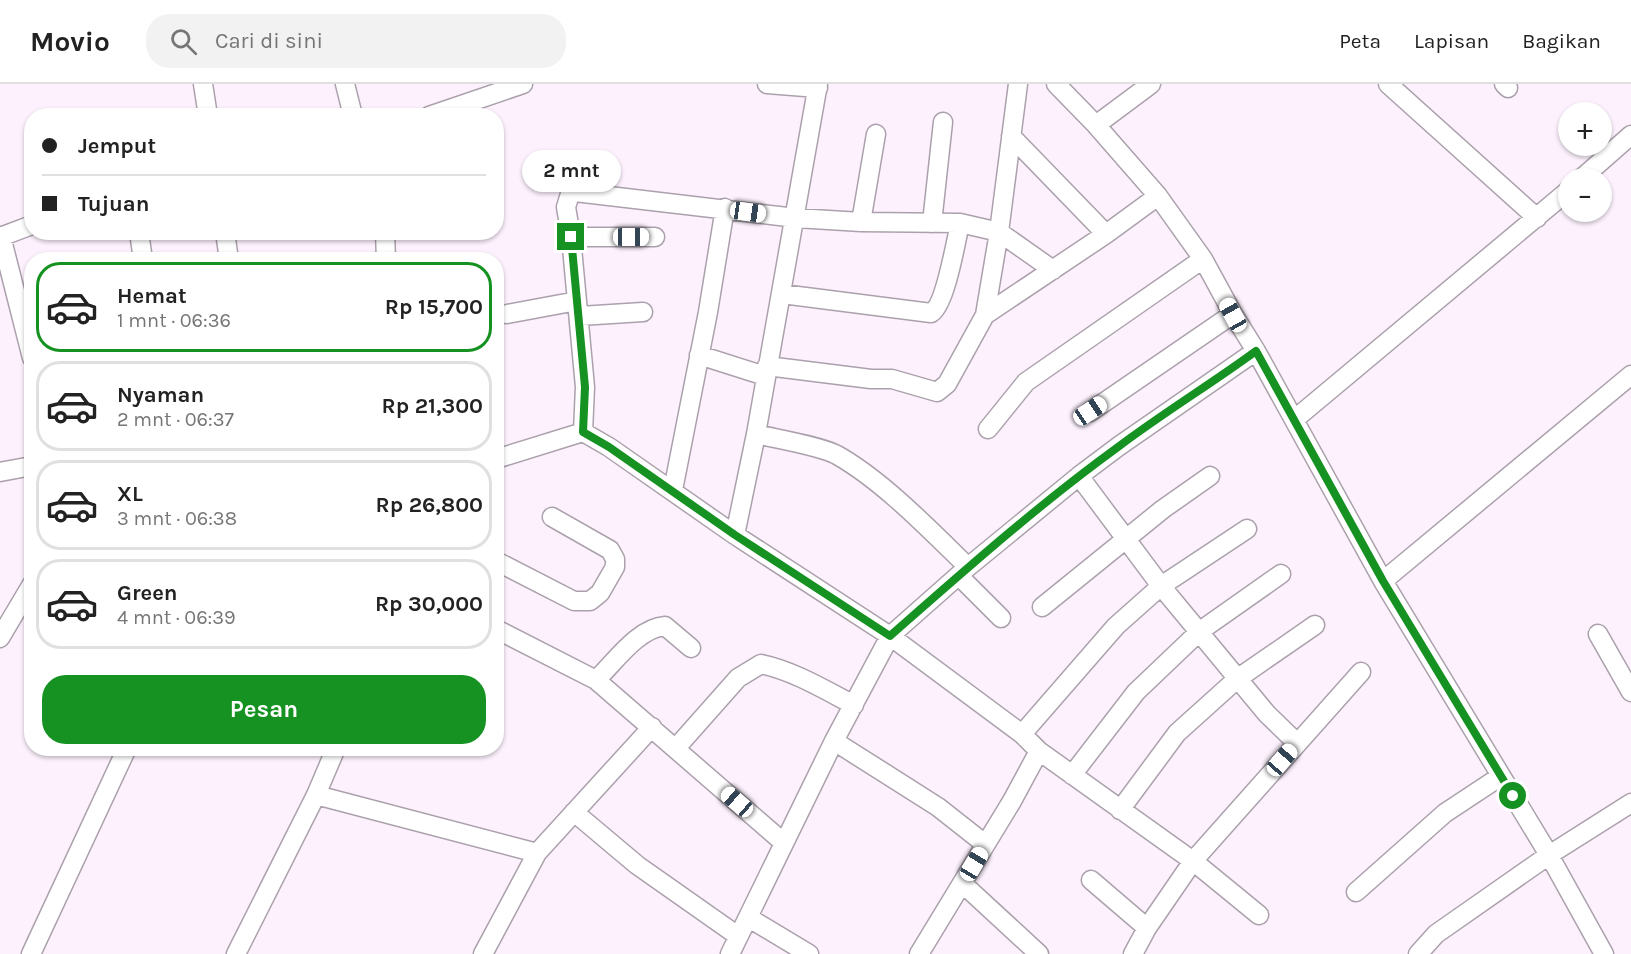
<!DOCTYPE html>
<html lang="id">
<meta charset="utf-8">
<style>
:root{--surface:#fff;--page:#f2f2f2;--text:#222;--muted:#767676;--line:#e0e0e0;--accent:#169222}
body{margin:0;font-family:Karla,sans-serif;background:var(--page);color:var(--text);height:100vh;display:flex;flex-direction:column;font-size:22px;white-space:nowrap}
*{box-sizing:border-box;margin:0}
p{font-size:20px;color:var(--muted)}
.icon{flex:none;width:33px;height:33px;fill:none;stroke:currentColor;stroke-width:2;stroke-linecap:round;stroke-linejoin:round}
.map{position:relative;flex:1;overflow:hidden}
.panel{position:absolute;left:24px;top:168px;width:480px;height:504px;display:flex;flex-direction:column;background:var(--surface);border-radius:24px;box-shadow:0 2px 4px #0004}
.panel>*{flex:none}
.banner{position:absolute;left:24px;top:24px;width:480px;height:132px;border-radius:24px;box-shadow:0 2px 4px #0004;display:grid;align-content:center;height:132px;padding:0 18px;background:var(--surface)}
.controls{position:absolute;left:1558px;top:18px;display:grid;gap:12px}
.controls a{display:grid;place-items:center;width:54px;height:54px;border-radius:50%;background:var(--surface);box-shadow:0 2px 4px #0004;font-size:30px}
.end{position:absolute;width:27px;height:27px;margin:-14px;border:8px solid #169222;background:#fff;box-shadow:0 0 0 3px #fff}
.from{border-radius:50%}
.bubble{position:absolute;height:42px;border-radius:21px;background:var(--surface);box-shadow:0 2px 4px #0004;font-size:20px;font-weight:700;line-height:42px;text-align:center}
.car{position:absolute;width:18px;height:36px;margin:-18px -9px;border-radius:8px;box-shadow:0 0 4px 2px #0007;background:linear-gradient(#fff 24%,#345 0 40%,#fff 0 76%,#345 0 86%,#fff 0)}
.banner b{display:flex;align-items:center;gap:21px;height:57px;font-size:22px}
.banner b+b{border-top:2px solid var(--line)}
.banner i{width:15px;height:15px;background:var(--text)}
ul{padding:10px 0 0;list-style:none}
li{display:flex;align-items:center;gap:18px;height:90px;margin:0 12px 9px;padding:0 6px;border:3px solid var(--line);border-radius:24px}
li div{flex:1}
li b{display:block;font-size:22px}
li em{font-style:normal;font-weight:700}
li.selected{border-color:var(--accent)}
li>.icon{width:54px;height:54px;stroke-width:1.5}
.primary-button{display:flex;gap:12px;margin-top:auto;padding:12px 18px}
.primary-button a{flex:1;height:69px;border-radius:24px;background:var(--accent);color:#fff;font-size:24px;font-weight:700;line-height:69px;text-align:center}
header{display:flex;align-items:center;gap:36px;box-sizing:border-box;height:84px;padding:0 30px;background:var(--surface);border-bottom:2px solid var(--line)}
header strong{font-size:28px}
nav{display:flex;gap:33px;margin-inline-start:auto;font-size:21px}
.search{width:420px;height:54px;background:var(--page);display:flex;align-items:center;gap:15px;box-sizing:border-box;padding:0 21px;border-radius:24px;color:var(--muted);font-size:22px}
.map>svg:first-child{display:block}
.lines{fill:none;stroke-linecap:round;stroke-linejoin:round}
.minor-casing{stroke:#aba1ac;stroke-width:21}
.minor{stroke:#fff;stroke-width:18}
.route{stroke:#169222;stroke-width:8}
</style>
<header>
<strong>Movio</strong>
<div class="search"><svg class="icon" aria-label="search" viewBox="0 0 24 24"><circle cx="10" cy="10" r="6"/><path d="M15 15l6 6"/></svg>Cari di sini</div>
<nav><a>Peta</a><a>Lapisan</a><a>Bagikan</a></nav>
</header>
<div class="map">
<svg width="1631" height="870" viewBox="0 0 1631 870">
<rect width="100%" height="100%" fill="#fcf1fd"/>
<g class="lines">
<defs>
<path id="minor" d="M203,0L208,32
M345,0L353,32
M767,0L818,4
M1056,0L1096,41L1158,112L1203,175L1233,230L1256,267L1383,497L1549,771L1604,870
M1388,0L1537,134
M1504,0L1508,4
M429,32L523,0
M1096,41L1151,0
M1011,52L1106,150
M1582,94L1631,51
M861,138L876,50
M932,139L943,38
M139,148L143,176
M225,148L229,176
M385,148L386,176
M1,152L32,274
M0,153L32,141
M571,153H655
M782,210L931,229C945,222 956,157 960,139
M507,230L577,217
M985,231L1106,150L1158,112
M580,232L643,228
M699,271L765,292
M767,282L871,295H892L937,308L947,300L985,231L999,148L1018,0
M1090,328L1233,230
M1295,335L1569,106
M988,345L1026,298L1203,175
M583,348L585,303L571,153L566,123L570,110L575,108L796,134L861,138L960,139L999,148L1053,186
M756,350C777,355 820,362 837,371C883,397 930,446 968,483
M496,375L583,348L609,363L735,451L890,552L1022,650L1039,667L1193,777L1259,831
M0,388L32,382
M1079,392L1161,502L1267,630L1297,659
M673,406L708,228L725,124
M735,451L756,350L818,0
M496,477L574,517H590L600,509L615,483V475L610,466L552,433
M959,492L1001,534
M1383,497L1631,291
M1042,523L1163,425L1210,392
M496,545L596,596L784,759
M1598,550L1631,608
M0,554L32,500
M596,596C615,578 638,544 665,542L691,564
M1022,650L1116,542L1161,502L1247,445
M834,657L938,723L985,760
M676,664L738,594L761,580C794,587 825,606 854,621
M1072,691L1136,608L1200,547L1281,490
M316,711L537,769
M1120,726L1177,649L1237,595L1315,541
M574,728L637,781L738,852
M1091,796L1147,844
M962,799L1039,870
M1356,808L1445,729L1501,692
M749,834L809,870
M31,870L127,664
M236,870L316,711L336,664
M483,870L537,769L652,643
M730,870L834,657L890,552L968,483L1079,392L1119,362L1256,267
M919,870L1012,717L1039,667
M1133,870L1147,844L1193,777L1361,588
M1418,870L1436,850L1549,771L1631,719"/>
</defs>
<use href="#minor" class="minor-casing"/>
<use href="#minor" class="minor"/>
</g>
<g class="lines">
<path class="route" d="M571,153L585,303L583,348L609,363L735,451L890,552C964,487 1038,421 1118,363C1163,329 1211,300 1256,267L1383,497L1513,712"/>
</g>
</svg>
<div class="controls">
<a>+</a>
<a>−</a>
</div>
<i class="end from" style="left:1513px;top:712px"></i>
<i class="end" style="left:571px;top:153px"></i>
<div class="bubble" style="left:522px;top:66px;width:99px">2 mnt</div>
<i class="car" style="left:748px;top:128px;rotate:98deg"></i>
<i class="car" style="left:631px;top:153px;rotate:90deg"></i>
<i class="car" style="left:1233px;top:231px;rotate:331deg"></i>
<i class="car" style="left:1090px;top:327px;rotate:56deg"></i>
<i class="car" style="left:1282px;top:676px;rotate:41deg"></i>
<i class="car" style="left:737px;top:718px;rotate:311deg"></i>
<i class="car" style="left:974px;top:780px;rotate:31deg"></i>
<div class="banner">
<b><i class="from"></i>Jemput</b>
<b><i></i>Tujuan</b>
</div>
<section class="panel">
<ul>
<li class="selected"><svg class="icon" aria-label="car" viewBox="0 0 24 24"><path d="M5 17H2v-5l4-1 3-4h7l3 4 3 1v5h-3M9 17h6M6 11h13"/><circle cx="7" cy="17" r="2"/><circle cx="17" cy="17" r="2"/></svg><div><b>Hemat</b><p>1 mnt · 06:36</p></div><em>Rp 15,700</em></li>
<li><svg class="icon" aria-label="car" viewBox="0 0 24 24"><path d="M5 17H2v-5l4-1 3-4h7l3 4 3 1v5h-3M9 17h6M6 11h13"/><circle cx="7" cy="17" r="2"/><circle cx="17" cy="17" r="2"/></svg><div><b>Nyaman</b><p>2 mnt · 06:37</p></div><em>Rp 21,300</em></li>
<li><svg class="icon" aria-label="car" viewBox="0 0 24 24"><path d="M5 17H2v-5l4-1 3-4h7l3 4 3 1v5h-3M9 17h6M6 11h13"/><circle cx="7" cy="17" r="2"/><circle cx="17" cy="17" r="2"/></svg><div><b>XL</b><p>3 mnt · 06:38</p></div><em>Rp 26,800</em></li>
<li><svg class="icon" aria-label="car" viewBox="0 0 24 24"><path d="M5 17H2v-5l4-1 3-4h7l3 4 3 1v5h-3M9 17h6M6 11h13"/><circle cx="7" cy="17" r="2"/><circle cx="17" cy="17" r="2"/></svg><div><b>Green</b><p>4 mnt · 06:39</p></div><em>Rp 30,000</em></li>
</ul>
<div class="primary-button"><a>Pesan</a></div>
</section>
</div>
